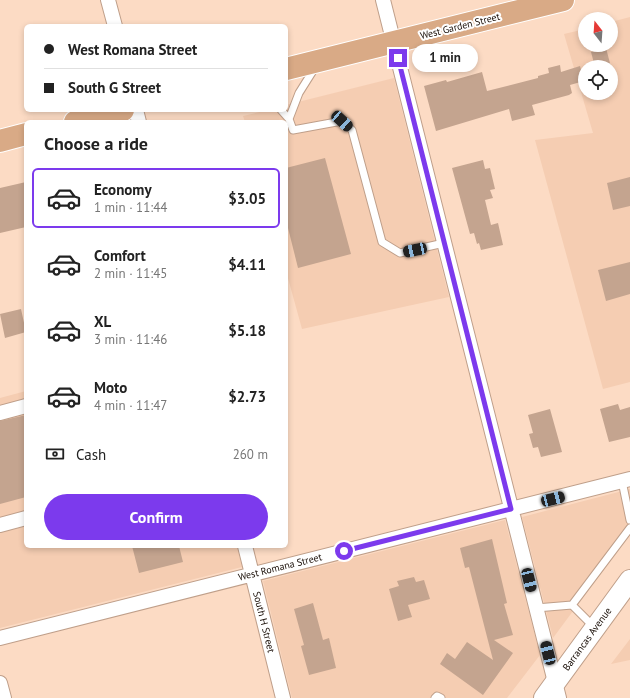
<!DOCTYPE html>
<meta charset="utf-8">
<style>
:root{--surface:#fff;--page:#f2f2f2;--text:#222;--muted:#767676;--line:#e0e0e0;--accent:#7c3aed}
body{margin:0;font-family:"PT Sans",sans-serif;background:var(--page);color:var(--text);height:100vh;display:flex;flex-direction:column;font-size:15px;white-space:nowrap}
*{box-sizing:border-box;margin:0}
p{font-size:13px;color:var(--muted)}
.icon{flex:none;width:22px;height:22px;fill:none;stroke:currentColor;stroke-width:2;stroke-linecap:round;stroke-linejoin:round}
.map{position:relative;flex:1;overflow:hidden}
.details{position:absolute;left:24px;top:120px;width:264px;height:428px;display:flex;flex-direction:column;background:var(--surface);border-radius:6px;box-shadow:0 2px 6px #0003}
.details>*{flex:none}
.top-card{position:absolute;left:24px;top:24px;width:264px;height:88px;border-radius:6px;box-shadow:0 2px 6px #0003;display:grid;align-content:center;height:88px;padding:0 20px;background:var(--surface)}
.needle{width:26px;rotate:343deg}
.controls{position:absolute;left:578px;top:12px;display:grid;gap:8px}
.controls a{display:grid;place-items:center;width:40px;height:40px;border-radius:50%;background:var(--surface);box-shadow:0 2px 6px #0003;font-size:20px}
.end{position:absolute;width:18px;height:18px;margin:-9px;border:5px solid #7c3aed;background:#fff;box-shadow:0 0 0 2px #fff}
.from{border-radius:50%}
.bubble{position:absolute;height:28px;border-radius:14px;background:var(--surface);box-shadow:0 2px 6px #0003;font-size:13px;font-weight:700;line-height:28px;text-align:center}
.car{position:absolute;width:12px;height:24px;margin:-12px -6px;border-radius:5px;box-shadow:0 0 3px 1px #0007;background:linear-gradient(#222 24%,#8ab4d8 0 40%,#222 0 76%,#8ab4d8 0 86%,#222 0)}
.top-card b{display:flex;align-items:center;gap:14px;height:38px;font-size:15px}
.top-card b+b{border-top:1px solid var(--line)}
.top-card i{width:10px;height:10px;background:var(--text)}
ul{padding:0;list-style:none}
li{display:flex;align-items:center;gap:12px;height:60px;margin:0 8px 6px;padding:0 12px;border:2px solid transparent;border-radius:6px}
li div{flex:1}
li b{display:block;font-size:15px}
li em{font-style:normal;font-weight:700}
li.active{border-color:var(--accent)}
li>.icon{width:36px;height:36px;stroke-width:1.5}
h2{padding:0 20px;font-size:18px;line-height:48px}
.pay{display:flex;align-items:center;gap:10px;height:44px;padding:0 20px;font-size:15px}
.pay p{margin-inline-start:auto}
.primary-button{display:flex;gap:8px;margin-top:auto;padding:8px 20px}
.primary-button a{flex:1;height:46px;border-radius:24px;background:var(--accent);color:#fff;font-size:16px;font-weight:700;line-height:46px;text-align:center}
.map>svg:first-child{display:block}
.built{fill:#f5cdb2;fill-rule:evenodd}
.building{fill:#c4a48f}
.lines{fill:none;stroke-linecap:round;stroke-linejoin:round}
.service-casing{stroke:#bf9f8a;stroke-width:9}
.minor-casing{stroke:#bf9f8a;stroke-width:16}
.secondary-casing{stroke:#bf9f8a;stroke-width:22}
.primary-casing{stroke:#fff;stroke-width:24}
.service{stroke:#fff;stroke-width:7}
.minor{stroke:#fff;stroke-width:14}
.secondary{stroke:#fff;stroke-width:20}
.primary{stroke:#d9aa86;stroke-width:22}
.route{stroke:#7c3aed;stroke-width:5}
.labels{text-anchor:middle;dominant-baseline:central;stroke-width:4;stroke-linejoin:round;paint-order:stroke}
.street-label{font-size:10px;fill:#190e07;stroke:#fff}
</style>
<div class="map">
<svg width="630" height="698" viewBox="0 0 630 698">
<rect width="100%" height="100%" fill="#fcdbc4"/>
<path class="built" d="M630,17V382L603,389L535,140L593,133L564,34L585,29V45H611V22ZM585,67H611V93H585Z
M394,78L449,297L302,329L286,271V122H245L243,116L268,110H286V105Z
M26,391V546H237L242,567L0,628V398Z
M630,489V534L553,638L522,517Z
M505,520L540,655L507,698H292L263,581Z
M630,639V660L611,664Z"/>
<path class="building" d="M606,48L611,67H595L591,52Z
M560,65L561,72L580,66L584,81L570,85L572,93L569,95L532,105L535,115L512,121L509,109L436,131L424,86L446,80L447,82L482,72L487,91L538,78V76L549,73L548,68Z
M325,158L351,254L298,268L286,220V168Z
M483,160L485,169L490,168L495,189L490,190L493,198L485,200L491,225L498,223L503,245L481,250L479,243L477,244L474,233L470,234L452,168Z
M630,177V206L613,210L607,183Z
M26,182V227L0,233V188Z
M630,262V294L606,301L598,270Z
M21,309L26,332L5,338L0,314Z
M618,404L620,410L630,407V437L609,442L600,409Z
M550,409L562,452L541,457L538,447L533,448L529,434L533,433L528,415Z
M26,415V497L0,504V421Z
M492,539L507,603L504,604L513,635L494,640L513,653L483,695L440,664L447,653L455,659L467,642L493,660L469,567L465,568L460,548Z
M132,546H179L183,562L139,573Z
M414,577L416,582L424,580L430,599L408,605L412,617L398,621L389,589L399,586L397,581Z
M313,603L323,640L329,638L336,668L309,675L301,646L304,645L294,609Z"/>
<g class="lines">
<defs>
<path id="service" d="M281,110L289,119L299,93L316,66
M289,119L293,130L342,121L352,130L382,242L400,253L444,243
M622,481L630,520
M572,605L594,627
M536,608L572,605L630,528
M435,698L437,696L441,698"/>
<path id="minor" d="M108,0L115,26
M383,0L559,698
M136,110L139,122
M0,413L26,406
M0,525L26,518
M245,546L283,698
M0,638L630,479
M0,683L4,698"/>
<path id="secondary" d="M544,698L630,580"/>
<path id="primary" d="M286,69L563,0
M75,122L123,110
M0,141L26,134"/>
</defs>
<use href="#service" class="service-casing"/>
<use href="#minor" class="minor-casing"/>
<use href="#secondary" class="secondary-casing"/>
<use href="#primary" class="primary-casing"/>
<use href="#service" class="service"/>
<use href="#minor" class="minor"/>
<use href="#secondary" class="secondary"/>
<use href="#primary" class="primary"/>
</g>
<g class="lines">
<path class="route" d="M344,551L511,509L398,58"/>
</g>
<g class="labels">
<g class="street-label">
<text transform="translate(460 26) rotate(-14)">West Garden Street</text>
<text transform="translate(280 567) rotate(-14)">West Romana Street</text>
<text transform="translate(264 622) rotate(76)">South H Street</text>
<text transform="translate(587 639) rotate(-54)">Barrancas Avenue</text>
</g>
</g>
</svg>
<div class="controls">
<a><svg class="needle" viewBox="-14 -14 28 28"><path d="M0-13l5 13h-10z" fill="#e53935"/><path d="M0 13l5-13h-10z" fill="#767676"/></svg></a>
<a><svg class="icon" aria-label="locate" viewBox="0 0 24 24"><circle cx="12" cy="12" r="6"/><path d="M12 2v4M12 18v4M2 12h4M18 12h4"/></svg></a>
</div>
<i class="end from" style="left:344px;top:551px"></i>
<i class="end" style="left:398px;top:58px"></i>
<div class="bubble" style="left:412px;top:44px;width:66px">1 min</div>
<i class="car" style="left:342px;top:121px;rotate:132deg"></i>
<i class="car" style="left:415px;top:250px;rotate:258deg"></i>
<i class="car" style="left:553px;top:499px;rotate:76deg"></i>
<i class="car" style="left:529px;top:580px;rotate:166deg"></i>
<i class="car" style="left:548px;top:653px;rotate:346deg"></i>
<div class="top-card">
<b><i class="from"></i>West Romana Street</b>
<b><i></i>South G Street</b>
</div>
<section class="details">
<h2>Choose a ride</h2>
<ul>
<li class="active"><svg class="icon" aria-label="car" viewBox="0 0 24 24"><path d="M5 17H2v-5l4-1 3-4h7l3 4 3 1v5h-3M9 17h6M6 11h13"/><circle cx="7" cy="17" r="2"/><circle cx="17" cy="17" r="2"/></svg><div><b>Economy</b><p>1 min · 11:44</p></div><em>$3.05</em></li>
<li><svg class="icon" aria-label="car" viewBox="0 0 24 24"><path d="M5 17H2v-5l4-1 3-4h7l3 4 3 1v5h-3M9 17h6M6 11h13"/><circle cx="7" cy="17" r="2"/><circle cx="17" cy="17" r="2"/></svg><div><b>Comfort</b><p>2 min · 11:45</p></div><em>$4.11</em></li>
<li><svg class="icon" aria-label="car" viewBox="0 0 24 24"><path d="M5 17H2v-5l4-1 3-4h7l3 4 3 1v5h-3M9 17h6M6 11h13"/><circle cx="7" cy="17" r="2"/><circle cx="17" cy="17" r="2"/></svg><div><b>XL</b><p>3 min · 11:46</p></div><em>$5.18</em></li>
<li><svg class="icon" aria-label="car" viewBox="0 0 24 24"><path d="M5 17H2v-5l4-1 3-4h7l3 4 3 1v5h-3M9 17h6M6 11h13"/><circle cx="7" cy="17" r="2"/><circle cx="17" cy="17" r="2"/></svg><div><b>Moto</b><p>4 min · 11:47</p></div><em>$2.73</em></li>
</ul>
<div class="pay"><svg class="icon" aria-label="cash" viewBox="0 0 24 24"><path d="M3 7h18v10H3z"/><circle cx="12" cy="12" r="2"/></svg>Cash<p>260 m</p></div>
<div class="primary-button"><a>Confirm</a></div>
</section>
</div>
